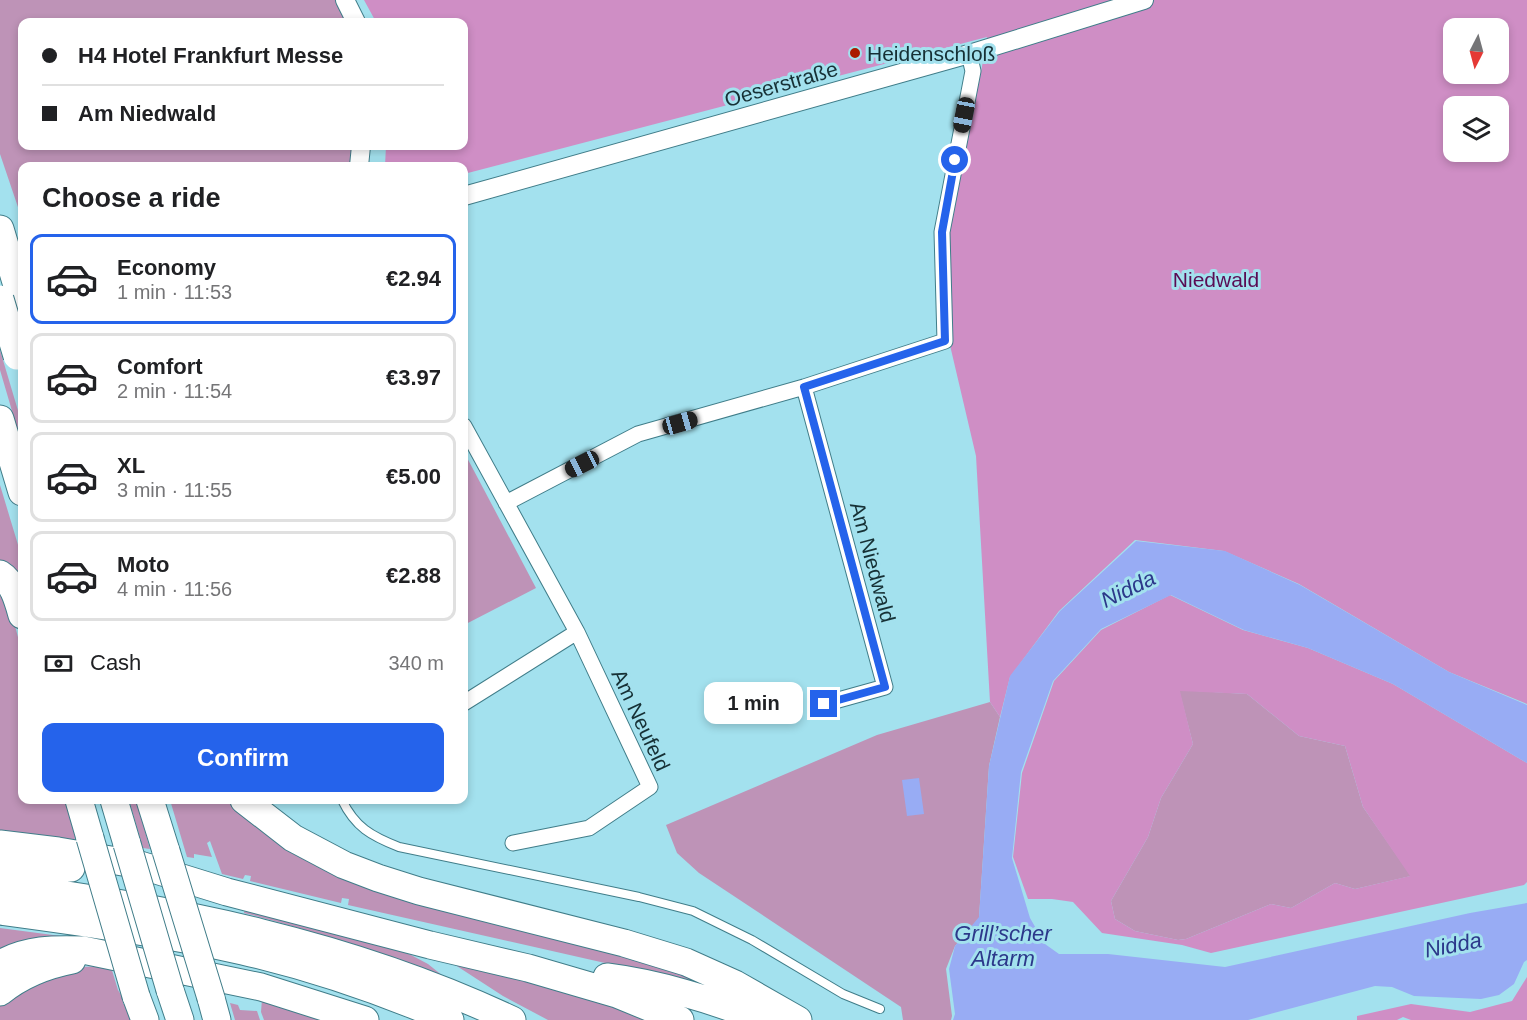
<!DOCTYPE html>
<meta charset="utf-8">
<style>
:root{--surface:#fff;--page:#f2f2f2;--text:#202124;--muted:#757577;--line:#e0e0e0;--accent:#2563eb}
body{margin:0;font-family:Helvetica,sans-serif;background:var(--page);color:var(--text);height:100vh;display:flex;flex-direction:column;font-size:22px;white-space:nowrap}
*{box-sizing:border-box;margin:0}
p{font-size:20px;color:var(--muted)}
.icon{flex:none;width:33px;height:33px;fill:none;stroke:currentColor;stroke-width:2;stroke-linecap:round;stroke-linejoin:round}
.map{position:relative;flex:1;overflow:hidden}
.details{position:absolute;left:18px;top:162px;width:450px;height:642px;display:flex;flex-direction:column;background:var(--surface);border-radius:12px;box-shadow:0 3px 9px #0003}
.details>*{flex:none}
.banner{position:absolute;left:18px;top:18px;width:450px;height:132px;border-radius:12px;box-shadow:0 3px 9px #0003;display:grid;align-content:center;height:132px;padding:0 24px;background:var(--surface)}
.needle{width:39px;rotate:186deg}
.fabs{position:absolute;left:1443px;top:18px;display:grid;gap:12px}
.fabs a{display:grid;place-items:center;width:66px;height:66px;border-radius:12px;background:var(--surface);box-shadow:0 3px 9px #0003;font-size:30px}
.end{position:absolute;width:27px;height:27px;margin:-14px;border:8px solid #2563eb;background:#fff;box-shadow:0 0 0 3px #fff}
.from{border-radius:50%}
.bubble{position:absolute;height:42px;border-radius:12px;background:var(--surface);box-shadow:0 3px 9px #0003;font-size:20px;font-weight:600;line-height:42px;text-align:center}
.car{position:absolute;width:18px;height:36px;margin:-18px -9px;border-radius:8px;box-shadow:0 0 4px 2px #0007;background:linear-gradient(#222 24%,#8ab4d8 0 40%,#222 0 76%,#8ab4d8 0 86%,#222 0)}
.banner b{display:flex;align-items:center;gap:21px;height:57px;font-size:22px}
.banner b+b{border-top:2px solid var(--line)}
.banner i{width:15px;height:15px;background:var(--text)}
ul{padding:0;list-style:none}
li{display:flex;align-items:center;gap:18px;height:90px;margin:0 12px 9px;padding:0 12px;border:3px solid var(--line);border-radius:12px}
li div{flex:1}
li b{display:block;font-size:22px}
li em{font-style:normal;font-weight:600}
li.selected{border-color:var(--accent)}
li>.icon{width:54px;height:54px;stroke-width:1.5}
h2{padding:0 24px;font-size:27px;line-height:72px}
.pay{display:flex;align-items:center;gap:15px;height:66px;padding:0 24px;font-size:22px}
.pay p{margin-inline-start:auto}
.cta{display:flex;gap:12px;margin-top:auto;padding:12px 24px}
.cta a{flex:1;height:69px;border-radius:12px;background:var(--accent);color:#fff;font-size:24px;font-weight:600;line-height:69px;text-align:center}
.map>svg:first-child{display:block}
.green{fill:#be93b7}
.forest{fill:#cf8ec5;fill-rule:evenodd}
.water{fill:#98acf4}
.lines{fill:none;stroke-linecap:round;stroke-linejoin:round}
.service-casing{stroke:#407d89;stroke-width:10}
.minor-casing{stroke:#407d89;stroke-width:17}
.tertiary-casing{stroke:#407d89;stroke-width:20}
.motorway-casing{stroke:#407d89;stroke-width:29}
.service{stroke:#fff;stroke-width:8}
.minor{stroke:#fff;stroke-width:15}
.tertiary{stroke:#fff;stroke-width:18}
.motorway{stroke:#fff;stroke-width:27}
.motorway-bridge-casing{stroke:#407d89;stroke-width:29;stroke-linecap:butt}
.motorway-bridge{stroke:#fff;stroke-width:27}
.route{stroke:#2563eb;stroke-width:8}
.poi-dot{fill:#aa1b00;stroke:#a3e1ee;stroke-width:2}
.labels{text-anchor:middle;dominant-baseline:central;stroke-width:6;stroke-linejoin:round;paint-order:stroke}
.poi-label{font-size:21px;fill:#163035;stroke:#a3e1ee;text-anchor:start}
.street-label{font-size:21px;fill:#163035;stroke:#a3e1ee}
.park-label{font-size:21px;fill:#5a0c54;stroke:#a3e1ee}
.water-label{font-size:22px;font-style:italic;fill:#2c388a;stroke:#a3e1ee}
</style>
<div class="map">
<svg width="1527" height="1020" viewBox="0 0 1527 1020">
<rect width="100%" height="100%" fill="#a3e1ee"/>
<path class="green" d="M0,0H351L359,22H22V146H360L359,166H22V219L0,154Z
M0,350L22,424V445L0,370Z
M464,452L536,588L464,625Z
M0,485L22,558V591L0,566Z
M0,585L8,600L22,652V800H67L75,836L74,848L0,839Z
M1179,690L1247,694L1299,736L1345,746L1363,807L1411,876L1355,889L1335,883L1291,908L1271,904L1186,939L1178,940L1135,931L1115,919L1111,901L1148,837L1161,798L1193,744Z
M990,702L1000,717L989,766L979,918L955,946L946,969L952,1016L951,1020H903L901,1007L699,873L677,853L666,825L877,735Z
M129,800H136L150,849L143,848Z
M170,800H235L472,911L738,992L694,984L605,963L348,905L349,899L342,898L341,903L250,881L251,876L245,875L243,879L222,874L210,841L207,843L212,857L194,854V858L187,857Z
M245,907L386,946L411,955L428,964L443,976C377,952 311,930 244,913Z
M0,928L68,937L0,957Z
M446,959L605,1003L653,1020H548L503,996Z
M103,966L111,967L118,990L123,998V1004H127L132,1020H0V1001L80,967Z
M262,999L333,1020H264L261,1012Z
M230,1003L238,1005L240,1010L257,1011L260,1020H235Z"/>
<path class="forest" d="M364,0H1527V704L1449,672L1299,584L1224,551L1135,540L1059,611L1010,677L1000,717L990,702L976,456L949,341L946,231L980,78L987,37L464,174V166H385L386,146H464V22H376ZM1454,28H1498V74H1454ZM1454,106H1498V152H1454Z
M1170,595L1243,630L1308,648L1393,684L1527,763V882L1524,885L1211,953L1182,945L1102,933L1073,902L1052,899H1028L1013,857L1022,773L1054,681L1101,630ZM1180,691L1247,694L1299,736L1345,746L1363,807L1410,876L1355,889L1335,883L1291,908L1271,904L1186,939L1178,940L1135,931L1115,919L1111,901L1148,837L1161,798L1193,744Z
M1527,977V1020H1411L1403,1017L1397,1020H1357V1016L1411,1004L1470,1012L1512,1001Z"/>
<path class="water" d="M1136,541L1225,551L1300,585L1449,672L1527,705V763L1393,684L1308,648L1244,630L1171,595L1101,629L1053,681L1021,772L1012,858L1030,918L1045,944L1059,954H1108L1225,967L1470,913L1527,903V960L1524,962L1514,984L1499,995L1481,999L1414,996L1392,987L1375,986L1248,1020H953L955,1014L949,969L955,946L979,917L989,766L1010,676L1060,611Z
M919,778L924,814L907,816L902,780Z"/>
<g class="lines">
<defs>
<path id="service" d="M342,800C355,827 371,836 399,847L639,897L693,911L752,940L843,994L880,1009"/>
<path id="minor" d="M804,387L885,687L824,704
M464,426L577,632L650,787L589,828L513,843
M506,503L638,434L804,387L945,341L942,232L973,71L969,54
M464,703L577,632"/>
<path id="tertiary" d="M345,0L356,22
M359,166L361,146
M464,196L969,54L1144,0"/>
<path id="motorway" d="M0,229L22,302
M0,419L22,492
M0,574C13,582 18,601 22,615
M79,800L90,838
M114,800L127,844
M150,800L166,851
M244,800L293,838L344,865L378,878L419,891L624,943L686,962L735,984L798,1020
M0,844L58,851L140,865L227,892L430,945L528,968L617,994L680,1020
M0,868H71
M0,886C175,908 351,944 512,1020
M0,911C81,922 163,933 243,951C312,967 385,992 450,1020
M0,964C28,949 53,949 83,950L261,987L365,1020
M607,977C656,983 717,1001 763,1020
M170,990L180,1020
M0,992C21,975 46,965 72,960
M136,996L145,1020
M211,998L217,1020"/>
</defs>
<use href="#service" class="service-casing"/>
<use href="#minor" class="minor-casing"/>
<use href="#tertiary" class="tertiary-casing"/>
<use href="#motorway" class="motorway-casing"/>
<use href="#service" class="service"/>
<use href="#minor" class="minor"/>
<use href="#tertiary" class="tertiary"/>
<use href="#motorway" class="motorway"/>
<defs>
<path id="motorway-bridge" d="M0,299L17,356
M90,838L136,996
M127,844L170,990
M166,851L211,998"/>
</defs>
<use href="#motorway-bridge" class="motorway-bridge-casing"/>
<use href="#motorway-bridge" class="motorway-bridge"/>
</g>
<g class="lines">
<path class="route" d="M824,704L885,687L804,387L945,341L942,232L955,160"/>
</g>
<circle class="poi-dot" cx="855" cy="53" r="6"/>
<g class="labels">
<g class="poi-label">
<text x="867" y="53">Heidenschloß</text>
</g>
<g class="street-label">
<text transform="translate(781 84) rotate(-16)">Oeserstraße</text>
<text transform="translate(873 562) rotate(75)">Am Niedwald</text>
<text transform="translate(641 720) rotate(65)">Am Neufeld</text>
</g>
<g class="park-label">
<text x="1216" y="279">Niedwald</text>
</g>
<g class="water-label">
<text transform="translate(1128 589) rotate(-26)">Nidda</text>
<text x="1003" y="933">Grill’scher<tspan x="1003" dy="25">Altarm</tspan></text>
<text transform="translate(1453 945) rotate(-11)">Nidda</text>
</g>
</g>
</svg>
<div class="fabs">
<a><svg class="needle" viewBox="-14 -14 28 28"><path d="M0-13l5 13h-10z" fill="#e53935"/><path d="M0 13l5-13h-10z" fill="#757577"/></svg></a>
<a><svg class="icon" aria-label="layers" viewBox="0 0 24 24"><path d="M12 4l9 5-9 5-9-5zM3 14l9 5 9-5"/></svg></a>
</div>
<i class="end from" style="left:955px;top:160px"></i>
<i class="end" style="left:824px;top:704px"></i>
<div class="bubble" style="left:704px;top:682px;width:99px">1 min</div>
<i class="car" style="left:964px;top:115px;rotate:191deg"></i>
<i class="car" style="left:680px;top:423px;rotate:74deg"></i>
<i class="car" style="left:582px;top:464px;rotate:243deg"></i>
<div class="banner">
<b><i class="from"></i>H4 Hotel Frankfurt Messe</b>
<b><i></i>Am Niedwald</b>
</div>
<section class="details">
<h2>Choose a ride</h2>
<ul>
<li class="selected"><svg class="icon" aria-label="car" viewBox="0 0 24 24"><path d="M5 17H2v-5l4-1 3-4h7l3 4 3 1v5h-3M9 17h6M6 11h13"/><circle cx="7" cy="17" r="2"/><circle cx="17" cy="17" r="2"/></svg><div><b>Economy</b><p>1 min · 11:53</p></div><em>€2.94</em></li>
<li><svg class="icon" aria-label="car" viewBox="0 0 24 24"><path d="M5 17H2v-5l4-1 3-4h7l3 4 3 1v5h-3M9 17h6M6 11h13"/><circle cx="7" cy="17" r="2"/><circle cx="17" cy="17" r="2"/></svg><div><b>Comfort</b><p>2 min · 11:54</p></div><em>€3.97</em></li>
<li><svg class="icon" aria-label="car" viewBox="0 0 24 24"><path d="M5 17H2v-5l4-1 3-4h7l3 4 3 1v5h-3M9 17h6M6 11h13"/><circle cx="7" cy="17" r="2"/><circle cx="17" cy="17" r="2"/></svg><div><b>XL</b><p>3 min · 11:55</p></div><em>€5.00</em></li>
<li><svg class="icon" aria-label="car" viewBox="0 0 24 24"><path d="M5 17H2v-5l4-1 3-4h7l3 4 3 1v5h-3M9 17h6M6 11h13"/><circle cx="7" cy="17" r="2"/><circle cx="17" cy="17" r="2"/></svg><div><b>Moto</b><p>4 min · 11:56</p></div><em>€2.88</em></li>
</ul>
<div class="pay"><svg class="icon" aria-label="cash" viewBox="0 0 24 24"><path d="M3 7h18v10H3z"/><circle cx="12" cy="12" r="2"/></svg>Cash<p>340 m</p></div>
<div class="cta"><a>Confirm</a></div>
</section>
</div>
